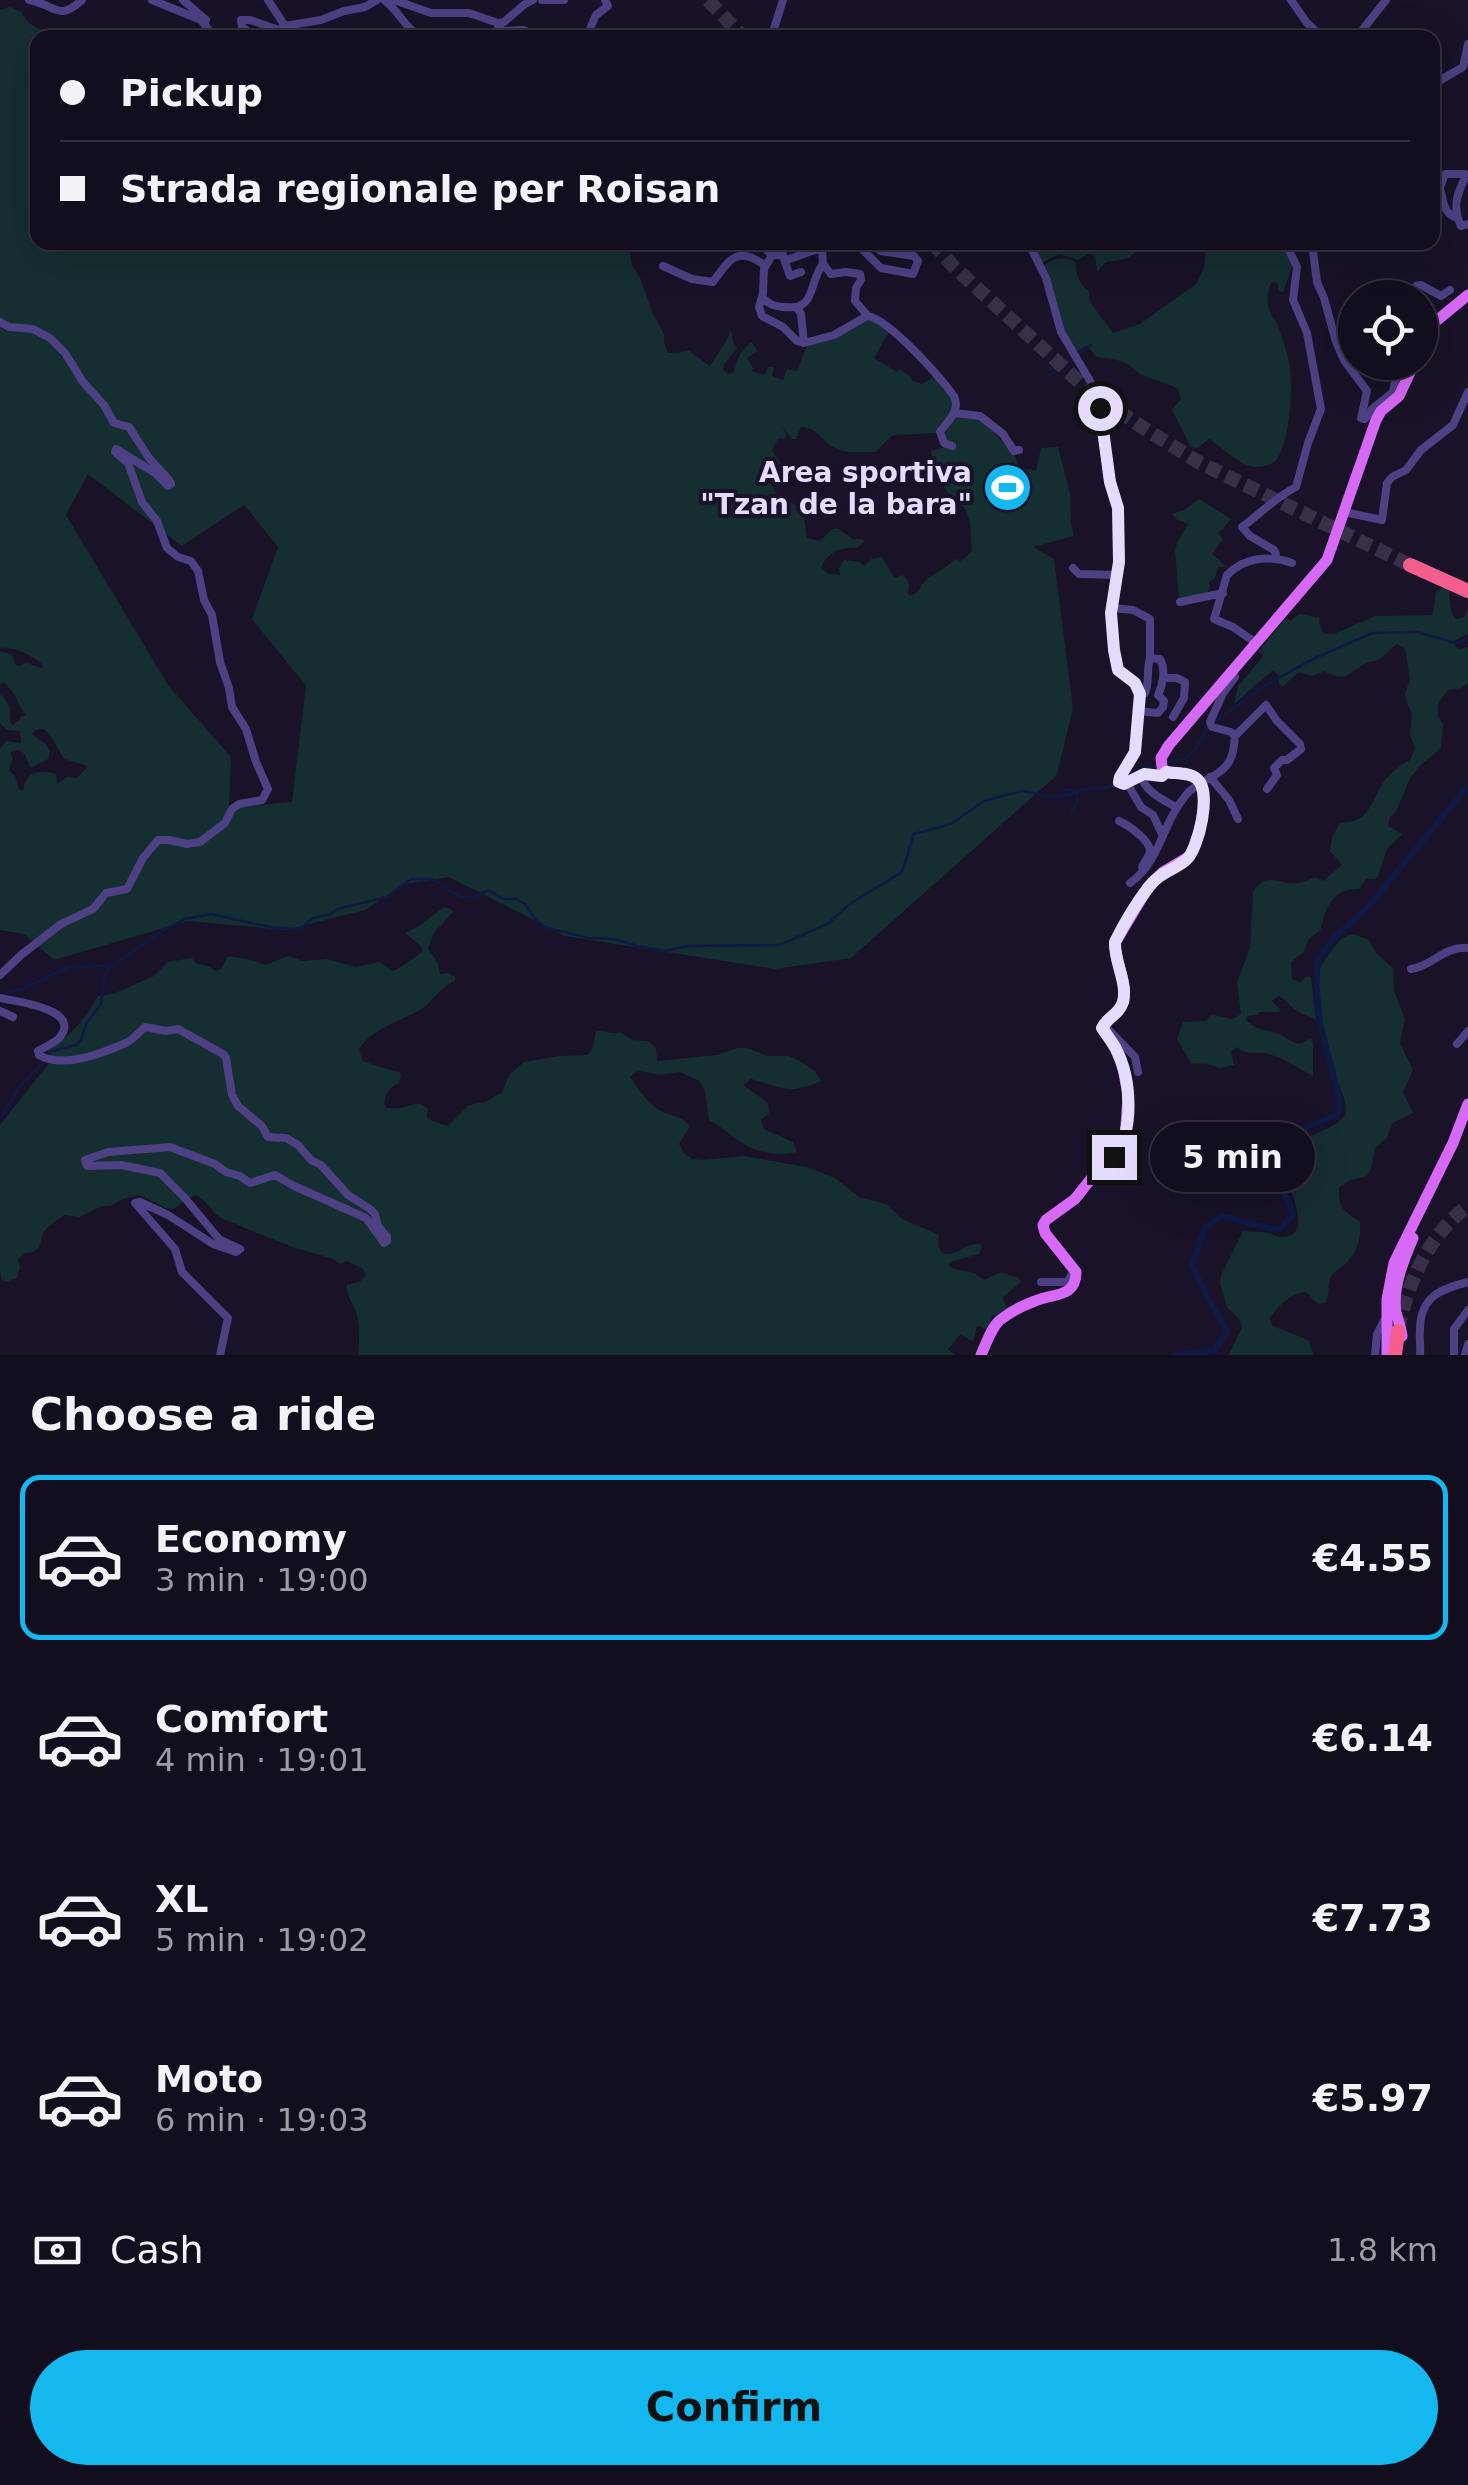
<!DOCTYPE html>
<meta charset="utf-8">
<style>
:root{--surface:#130e1e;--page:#201c2b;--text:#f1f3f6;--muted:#9d9ca4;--line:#322e3c;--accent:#14b8ef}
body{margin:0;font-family:"DejaVu Sans",sans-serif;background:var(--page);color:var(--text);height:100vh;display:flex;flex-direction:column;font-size:38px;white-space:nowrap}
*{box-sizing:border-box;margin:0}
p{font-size:32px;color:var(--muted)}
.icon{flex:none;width:55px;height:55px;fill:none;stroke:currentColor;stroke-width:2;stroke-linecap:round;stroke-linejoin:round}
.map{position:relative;height:1355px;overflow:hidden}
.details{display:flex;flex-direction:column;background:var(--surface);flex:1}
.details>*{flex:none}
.hud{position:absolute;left:30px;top:30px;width:1410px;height:220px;border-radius:20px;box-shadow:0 10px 40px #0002,0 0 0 2px var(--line);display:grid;align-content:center;height:220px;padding:0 30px;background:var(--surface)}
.tools{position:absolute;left:1338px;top:280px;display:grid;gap:20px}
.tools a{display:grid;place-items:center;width:100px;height:100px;border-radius:50%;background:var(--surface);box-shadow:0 10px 40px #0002,0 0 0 2px var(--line);font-size:50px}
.end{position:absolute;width:45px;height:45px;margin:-22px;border:12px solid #e4dbfd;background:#111;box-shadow:0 0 0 5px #111}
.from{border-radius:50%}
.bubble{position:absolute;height:70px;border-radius:35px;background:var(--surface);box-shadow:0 10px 40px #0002,0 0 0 2px var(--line);font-size:32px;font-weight:600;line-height:70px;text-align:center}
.hud b{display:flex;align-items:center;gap:35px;height:95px;font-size:38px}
.hud b+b{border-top:2px solid var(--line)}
.hud i{width:25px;height:25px;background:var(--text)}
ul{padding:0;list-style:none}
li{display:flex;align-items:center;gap:30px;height:165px;margin:0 20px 15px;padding:0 10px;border:5px solid transparent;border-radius:20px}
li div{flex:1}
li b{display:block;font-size:38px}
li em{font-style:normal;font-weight:600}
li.on{border-color:var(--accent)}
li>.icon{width:90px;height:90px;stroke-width:1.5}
h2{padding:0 30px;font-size:45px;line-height:120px}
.pay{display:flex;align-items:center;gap:25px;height:110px;padding:0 30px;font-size:38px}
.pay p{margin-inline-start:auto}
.cta{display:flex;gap:20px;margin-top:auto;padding:20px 30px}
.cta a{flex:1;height:115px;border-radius:60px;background:var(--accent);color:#111;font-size:40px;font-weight:600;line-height:115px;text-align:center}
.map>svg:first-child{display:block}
.green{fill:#152e31;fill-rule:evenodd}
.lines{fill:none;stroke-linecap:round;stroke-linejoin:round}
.stream{stroke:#0e1a44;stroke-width:2.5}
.river{stroke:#0e1a44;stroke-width:6}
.highway-tunnel{stroke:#373048;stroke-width:14;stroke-dasharray:14 7;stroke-linecap:butt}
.minor{stroke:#4d4083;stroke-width:8}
.major{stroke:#d669f5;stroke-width:11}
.highway{stroke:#f45e8f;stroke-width:14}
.route{stroke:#e4dbfd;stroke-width:12}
.labels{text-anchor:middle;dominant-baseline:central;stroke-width:8;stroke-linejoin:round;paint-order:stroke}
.poi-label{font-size:28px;font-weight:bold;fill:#e4dbfd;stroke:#191228;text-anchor:end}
</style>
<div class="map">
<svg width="1468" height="1355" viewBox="0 0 1468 1355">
<rect width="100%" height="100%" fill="#191228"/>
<path class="green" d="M10,7L22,12C29,30 44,28 59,37L38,38V242L625,243L629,248L632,265L641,280L652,312L664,334V342L668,353H678L688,350L710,366L726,341L731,330L733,343L737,348L723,366V370L728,374L733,373L740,354L751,342L758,351L747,358L753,368L752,371L765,375L768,367H774L772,376L783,380L787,369L797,371L807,345L867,318L890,330L874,358L897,372L900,369L912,378L911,380L922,384L935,376L953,396L955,407L938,433L895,435L890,437L876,452C864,452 846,454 835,448C820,441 821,429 801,427L796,439H792L782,426L787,435L785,438L778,439L772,450L781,464L772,470L768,482L773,486L775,492L803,510L807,538L821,541C838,521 835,528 853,539H862L865,541L857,548C841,547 829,551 821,567L827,573L840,575L839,568L844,560L859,562L864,566L871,559L882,557L894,578L902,575C910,581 911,584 907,593L910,596L919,591C924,575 944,572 954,559L961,561L972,551L970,522L965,508L953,499L941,483L933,469L931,451L942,448C944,433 947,426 958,415L978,417L1014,453L1019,467L1036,471L1041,448L1058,447L1070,493L1071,525L1074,536L1033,547L1054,559L1073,708L1057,775L851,958L775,969L565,936L449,877L404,884L365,910L285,930L188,921L54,960L24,934L0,930V749L6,741L21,743L20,731L7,730L0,723V695L3,696L10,707V722L12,725L20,720V717L26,715L21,709L15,695L4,682L0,685V651L13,655L14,663L18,666L27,663L41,668L43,666C37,656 11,646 0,648V10ZM88,474L182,546L244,505L278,547L252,619L306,686L292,802L229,808L231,757L168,685L66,515ZM44,729L51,736L64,759L88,766L77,778L67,777L57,784L56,774C40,770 25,771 23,791L19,789L15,776L9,770L13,758L10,752L18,750L25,754L30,768L48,759L50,751L46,744L32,734L35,730Z
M1283,242L1294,262L1283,292L1279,291L1277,283L1272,282C1268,289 1267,295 1268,304C1268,313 1274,317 1277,324C1282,335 1286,350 1289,362C1294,382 1290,444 1276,460C1272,465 1262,467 1255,467C1238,465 1223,447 1209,439L1198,448L1191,447L1172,410L1181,399L1178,389L1173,386L1141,375L1129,365L1115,359L1097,357L1087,346L1075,352L1066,337L1043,266C1056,258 1062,255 1076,263C1075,274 1080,285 1089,291L1090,302L1113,333L1140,324L1196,284L1204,268L1206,249L1203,243Z
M1030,243H1144L1129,258L1106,262L1097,272L1095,255L1088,254L1078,260L1059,254L1042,263Z
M1199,499L1231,519L1218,534L1223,539L1212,554L1227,567H1218L1215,578L1209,582L1210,587L1206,595L1179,599L1175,551L1177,543L1188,524L1176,519L1172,513L1183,511Z
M1444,586L1449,590L1451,611L1455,619L1463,618L1468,609V634L1455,640L1454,644L1458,649L1468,647V683L1462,688L1448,690L1438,703V717L1443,724L1441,748L1421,765L1410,778L1396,812L1390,817L1388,826L1402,834L1387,849L1378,877L1375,879H1366L1359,889C1334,888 1325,907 1321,929L1308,940L1304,952L1291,962L1292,979L1300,982L1307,976L1311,977L1316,1020C1310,1016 1298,1013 1293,1008C1288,1003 1285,1000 1279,996L1272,1001L1281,1010L1278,1012H1260L1257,1015L1248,1016L1246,1020C1257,1031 1265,1029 1279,1034C1285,1036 1289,1041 1295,1043C1302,1045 1305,1041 1311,1038L1313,1042V1076C1298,1068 1284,1058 1268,1054C1254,1051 1248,1057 1237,1047L1231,1052L1234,1065L1220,1068L1207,1064L1191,1063L1177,1039L1183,1022L1206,1021L1212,1015L1233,1019L1241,1014L1237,982L1250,948L1253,892C1268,869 1278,886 1299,883C1303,883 1311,879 1315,877L1323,881L1342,865L1330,851L1332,837L1340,823C1346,822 1351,822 1356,820C1371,814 1375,793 1385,780C1392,772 1400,765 1410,760L1415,748L1410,735L1412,713L1406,701L1405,693L1410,680L1405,648L1397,644C1390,648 1385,657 1378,660C1375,662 1372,661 1369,662C1349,670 1348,685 1324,671L1312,676L1299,672L1283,686L1279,685V676L1273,670L1234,704L1238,686L1261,659L1263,655L1259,651L1286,618L1291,621L1299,614L1320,618L1319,622L1322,631L1326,634H1334L1375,616L1431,615L1433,614L1436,592Z
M444,907L451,909L453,912L434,933L428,949L438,963L440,974L448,973L455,977V981C436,989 434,1003 418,1011C401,1020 368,1031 359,1050L363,1061C375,1065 387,1070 399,1072L401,1075L399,1083C389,1087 386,1093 384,1104L386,1108C392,1108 400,1109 405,1107C416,1104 417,1101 428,1109L427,1117L430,1120L448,1126L469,1105L485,1102L502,1092L510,1074L524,1062L559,1056L588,1055L593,1047L596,1031C606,1030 609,1035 620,1032L633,1040L648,1041L656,1048L657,1061L717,1055L737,1048H747L767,1056H788L798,1060L815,1071L821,1081C786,1096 784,1087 751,1079L743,1085L768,1103L769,1113L761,1120L764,1129L793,1142L797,1152C776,1157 753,1152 736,1139C726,1132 720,1125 709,1121L705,1090L699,1081L680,1072L659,1075L638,1070L630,1077C638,1088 647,1102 659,1110C670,1116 681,1115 690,1126L679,1144L684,1153L692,1159L702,1160L744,1156L807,1167L835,1178L859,1197L886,1204L902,1219L935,1233L939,1235L938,1246L942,1253C956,1258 966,1242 980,1244L982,1247L979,1254L950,1262L948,1265L954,1269L974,1273L984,1280L1001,1272L1019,1278L1021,1282L1002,1298L1009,1311L992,1316L989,1330L977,1326L973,1342L961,1334L948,1349L955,1355H358C359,1345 360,1329 358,1319C356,1306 346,1299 347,1285L361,1281L366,1274L362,1268L347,1261L340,1264L334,1259L295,1248L242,1227C234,1221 227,1222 220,1217C209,1210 208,1200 195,1195L173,1209L165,1208L140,1195L125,1198L110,1206H102L80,1217L64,1215L48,1227L43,1233L39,1248L32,1252L24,1253L18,1259L20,1267L17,1278L6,1282L2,1280L0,1273V1125L52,1059L48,1050C72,1034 84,1021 98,996L113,994L154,976L168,962L192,958L197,964L208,966L216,971L222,968L227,957C235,956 257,961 265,965L288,956L303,961L327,959L356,967L380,962L392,971L396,970L420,954L422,950L420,945L405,933L419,926Z
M1354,934L1369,940L1376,953L1393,968L1394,991L1405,1019L1400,1043L1413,1070L1403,1092L1413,1113L1392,1123L1387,1138L1375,1148C1368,1194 1365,1166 1339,1188C1339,1210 1343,1210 1360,1222C1361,1241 1357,1254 1342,1267C1336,1272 1333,1271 1330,1279C1327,1289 1331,1293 1325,1303L1318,1304L1306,1292C1290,1293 1278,1307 1269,1319L1273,1326L1308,1340L1314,1355H1229L1242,1327L1239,1319L1227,1307L1220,1284L1221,1275L1243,1231C1251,1232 1260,1231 1268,1233C1274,1234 1276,1237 1283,1237C1318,1236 1282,1175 1281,1159C1301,1132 1325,1136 1345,1116C1348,1100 1341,1091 1335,1078C1326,1055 1314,989 1321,966C1323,962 1327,957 1330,953C1338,943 1341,936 1354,934Z"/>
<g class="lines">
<path class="stream" d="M1048,376L1091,345
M1164,763L1187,758L1196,748L1208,727L1262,687L1313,659L1372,633L1417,632L1456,643L1468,639
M1124,780L1141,769L1157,766
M1063,789L1076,791L1078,802L1070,813
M1,995L22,989L69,967L112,966
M50,1054L52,1051L76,1045L81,1040L86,1024L101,1004L104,978L109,968L162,931L185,919L211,914L270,927L294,929L303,927L313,918L329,915L337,909L387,897L411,879H432L461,897L475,896L488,890L504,899H516L525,904L536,920L545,927L588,938L614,939L638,946L665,951L688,946L780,945L829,923L848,905L902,872L914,834L951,824L984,801L1022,791L1053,797L1068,795L1093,787L1102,789L1115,784
M0,1118L21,1085L45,1061"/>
<path class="river" d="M1174,1355L1214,1351L1227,1331L1207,1296L1192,1265L1205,1228L1221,1216C1241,1219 1260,1229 1280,1229L1293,1215C1288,1197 1278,1184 1272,1167C1285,1135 1306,1126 1337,1115L1340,1100L1320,1024L1316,981L1318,959L1334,938L1369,906L1468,786"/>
<path class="highway-tunnel" d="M708,0L744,38
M932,242L953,266L1088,390L1142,427L1200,463L1410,565
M1398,1330C1407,1284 1429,1234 1468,1206"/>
<path class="minor" d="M29,0C56,5 58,22 82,0
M152,0L201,20L215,38
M183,0L206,20
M384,0C400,11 405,31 425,38
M394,0L431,13H469L498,23L504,22L525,4L533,0
M542,0H564
M1291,0L1307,23L1323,38
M498,23V28L504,31L523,30L546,38
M285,26L321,20L344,11L365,7L377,0
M256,38L242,27L241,20H250L279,30L285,26L268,0
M586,38L596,15L608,6L605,0
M771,38L783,0
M1356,38L1386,0
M1432,85L1463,67L1468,44
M1432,172C1435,177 1438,181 1439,186C1444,200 1442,213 1457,218
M1464,180C1456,196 1453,209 1461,226L1468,224
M1440,187L1445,174H1465
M758,242L772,255
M779,242L783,255H772L764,269L763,293L759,307L762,316L783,327L797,341L804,343L834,335L867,316C888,318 940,377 954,396C961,411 948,420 940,432L944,443L952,446
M827,242L822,249L823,264L831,274L846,272L860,274L861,280L856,288L855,301L868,316
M848,242L861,248L881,268L913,274L918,261L914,256L881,251L868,242
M1028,242L1046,278L1061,332L1096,391L1106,444L1110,482L1118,508L1119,562L1111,613L1114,651L1118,670L1135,683L1140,694L1136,747L1133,758L1120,777L1119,782L1124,784L1141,776
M1306,242L1313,251L1317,282L1324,298L1336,342L1344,360L1367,391L1361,418L1365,419L1372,409L1393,392L1396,377H1408
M784,259L790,276L801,272
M785,260C798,258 810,249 822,249
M663,266L692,279L713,282C731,257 738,246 766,266
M762,297C769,305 774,306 784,307C817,311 808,283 823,264
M1407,298L1416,286L1421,285L1441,296L1450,290
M798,309L801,314L804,343
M0,322L9,327L33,329L50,338L65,353L83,382L104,405L114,423L129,427L149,458L169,480L171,484L168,486L155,473L116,449L115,452L128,463L142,502L157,521L167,548L178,557L191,561L198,571L204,600L212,615L220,662L229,688L232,707L246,729L256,762L268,789L262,800L239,804L232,809L225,823L200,842L187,844L169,840H158L143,858L127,889L106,893L93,909L61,924L21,955L0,975
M1391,362L1397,376
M955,413L980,416L1003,434L1014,451L1019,450
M1344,512L1382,520L1387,483L1392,477L1406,470L1421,450L1453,425L1468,392
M1274,559L1276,554L1274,550L1250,536L1242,527C1260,514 1276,497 1296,487L1308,443L1321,409L1307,333L1293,300L1297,267L1285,242
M1073,568L1079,574L1117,575
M1180,602L1223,593
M1111,608L1133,610L1150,619V658
M1256,643L1233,627L1214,619L1227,575C1244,557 1270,555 1292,563
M1163,678H1177L1185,682L1184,698L1173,717
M1138,711L1158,713L1163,707L1164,701L1158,695C1163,685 1166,669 1160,659L1150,658C1146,670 1150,682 1145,693L1140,694
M1235,736L1266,705L1277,721L1300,744L1301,749L1287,760H1282L1274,768L1277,775L1267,789
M1166,772L1162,776L1148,773L1141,776C1145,792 1164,800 1177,808
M1210,777L1229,800L1238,819
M1127,783L1141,807L1153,815L1162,834
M1119,821C1128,825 1150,840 1150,851C1150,855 1143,864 1142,867
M1130,883C1161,861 1162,823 1186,795C1197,781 1222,777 1230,760C1234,753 1234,744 1235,736L1231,732L1212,727L1210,722L1223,693L1235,677L1232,673
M1411,969C1433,966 1443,946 1468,948
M0,998C15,1001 82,1009 60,1037C55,1043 45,1047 38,1051L39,1055C63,1069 103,1053 126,1043C134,1039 139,1032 145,1027L166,1031L178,1029L223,1054L226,1058L232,1095L238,1106L262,1126L268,1137L286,1138L298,1145L311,1160L321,1165L348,1195L370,1209L375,1214L378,1226L387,1237V1241
M0,1011L13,1017
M1106,1027L1135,1057L1138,1072
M1457,1044L1468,1031
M1041,1282H1067L1072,1274
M220,1355L228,1318L182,1272L175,1249L135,1203L140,1202L168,1215L213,1244L236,1252L240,1249L219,1239L184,1197L160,1173L121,1165L87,1166L85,1160L108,1152L170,1147L215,1164L226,1172L240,1176L250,1183L275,1175L294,1186L366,1218L384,1243L387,1241
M1375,1355L1377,1334L1386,1317
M1420,1355C1421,1347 1419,1339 1420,1330C1420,1297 1440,1289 1468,1282
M1454,1355V1329L1468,1310
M1465,1355L1468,1344"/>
<path class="major" d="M1420,351L1435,322L1468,295
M1402,1336C1401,1328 1398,1320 1396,1312C1392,1288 1404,1259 1413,1238
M981,1355C986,1344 991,1328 1000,1320C1009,1313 1024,1305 1035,1301C1054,1293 1076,1298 1076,1272L1045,1233L1043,1225L1046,1220L1075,1199L1094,1175L1114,1157L1125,1140L1128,1095L1123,1068L1115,1046L1103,1029C1107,1017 1119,1015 1123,1002C1128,983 1115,962 1115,943L1149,886L1163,872L1190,856C1197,839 1213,794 1197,779C1189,772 1176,774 1166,772L1162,767L1161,758L1169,745L1327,560L1376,420L1381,411L1399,396L1415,362
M1387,1355V1299L1394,1263L1453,1143L1468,1104"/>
<path class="highway" d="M1410,565L1468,591
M1395,1355L1398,1331"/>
</g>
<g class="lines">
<path class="route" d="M1100,408L1110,482L1118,508L1119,562L1111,613L1114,650L1118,670L1135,683L1140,694L1135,752L1120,777L1119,782L1124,784L1144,774L1162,776L1166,772C1176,774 1189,772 1197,779C1212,791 1199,849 1186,860C1171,872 1161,871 1148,888C1135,905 1124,924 1115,942C1114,962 1128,983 1123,1002C1119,1015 1107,1017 1102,1028C1107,1035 1112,1042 1116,1049C1131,1078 1135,1130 1114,1157"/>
</g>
<defs>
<symbol id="stadium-disc" viewBox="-11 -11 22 22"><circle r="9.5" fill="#14b8ef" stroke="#191228"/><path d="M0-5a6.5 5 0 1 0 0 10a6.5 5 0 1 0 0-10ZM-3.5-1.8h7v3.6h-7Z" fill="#fff"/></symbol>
</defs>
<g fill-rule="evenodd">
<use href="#stadium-disc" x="980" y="460" width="55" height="55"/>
</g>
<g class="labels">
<g class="poi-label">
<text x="972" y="472">Area sportiva<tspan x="972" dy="32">"Tzan de la bara"</tspan></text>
</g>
</g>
</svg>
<div class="tools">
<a><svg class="icon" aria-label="locate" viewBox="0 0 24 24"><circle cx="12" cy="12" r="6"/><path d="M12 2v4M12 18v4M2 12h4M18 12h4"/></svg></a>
</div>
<i class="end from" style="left:1100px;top:408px"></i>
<i class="end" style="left:1114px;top:1157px"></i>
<div class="bubble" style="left:1150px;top:1122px;width:165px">5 min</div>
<div class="hud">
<b><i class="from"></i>Pickup</b>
<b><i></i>Strada regionale per Roisan</b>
</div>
</div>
<section class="details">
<h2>Choose a ride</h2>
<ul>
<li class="on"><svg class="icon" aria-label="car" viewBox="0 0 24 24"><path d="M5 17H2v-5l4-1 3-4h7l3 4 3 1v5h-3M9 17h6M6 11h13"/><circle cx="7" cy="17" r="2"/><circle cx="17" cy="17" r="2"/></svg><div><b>Economy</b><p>3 min · 19:00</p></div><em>€4.55</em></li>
<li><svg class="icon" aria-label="car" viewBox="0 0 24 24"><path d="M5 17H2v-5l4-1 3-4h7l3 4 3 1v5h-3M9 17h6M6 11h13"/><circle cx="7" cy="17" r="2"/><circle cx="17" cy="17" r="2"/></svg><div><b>Comfort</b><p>4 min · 19:01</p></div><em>€6.14</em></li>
<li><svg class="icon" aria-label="car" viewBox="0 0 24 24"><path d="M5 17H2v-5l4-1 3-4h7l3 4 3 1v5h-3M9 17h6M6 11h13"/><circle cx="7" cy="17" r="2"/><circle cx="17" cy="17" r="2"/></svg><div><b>XL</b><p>5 min · 19:02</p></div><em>€7.73</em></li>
<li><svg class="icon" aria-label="car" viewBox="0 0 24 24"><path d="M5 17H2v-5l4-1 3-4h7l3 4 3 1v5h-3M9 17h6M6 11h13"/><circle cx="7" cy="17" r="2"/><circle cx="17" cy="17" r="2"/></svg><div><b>Moto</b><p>6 min · 19:03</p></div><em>€5.97</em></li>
</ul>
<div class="pay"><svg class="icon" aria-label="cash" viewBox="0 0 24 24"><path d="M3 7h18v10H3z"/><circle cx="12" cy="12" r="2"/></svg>Cash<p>1.8 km</p></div>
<div class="cta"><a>Confirm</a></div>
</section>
